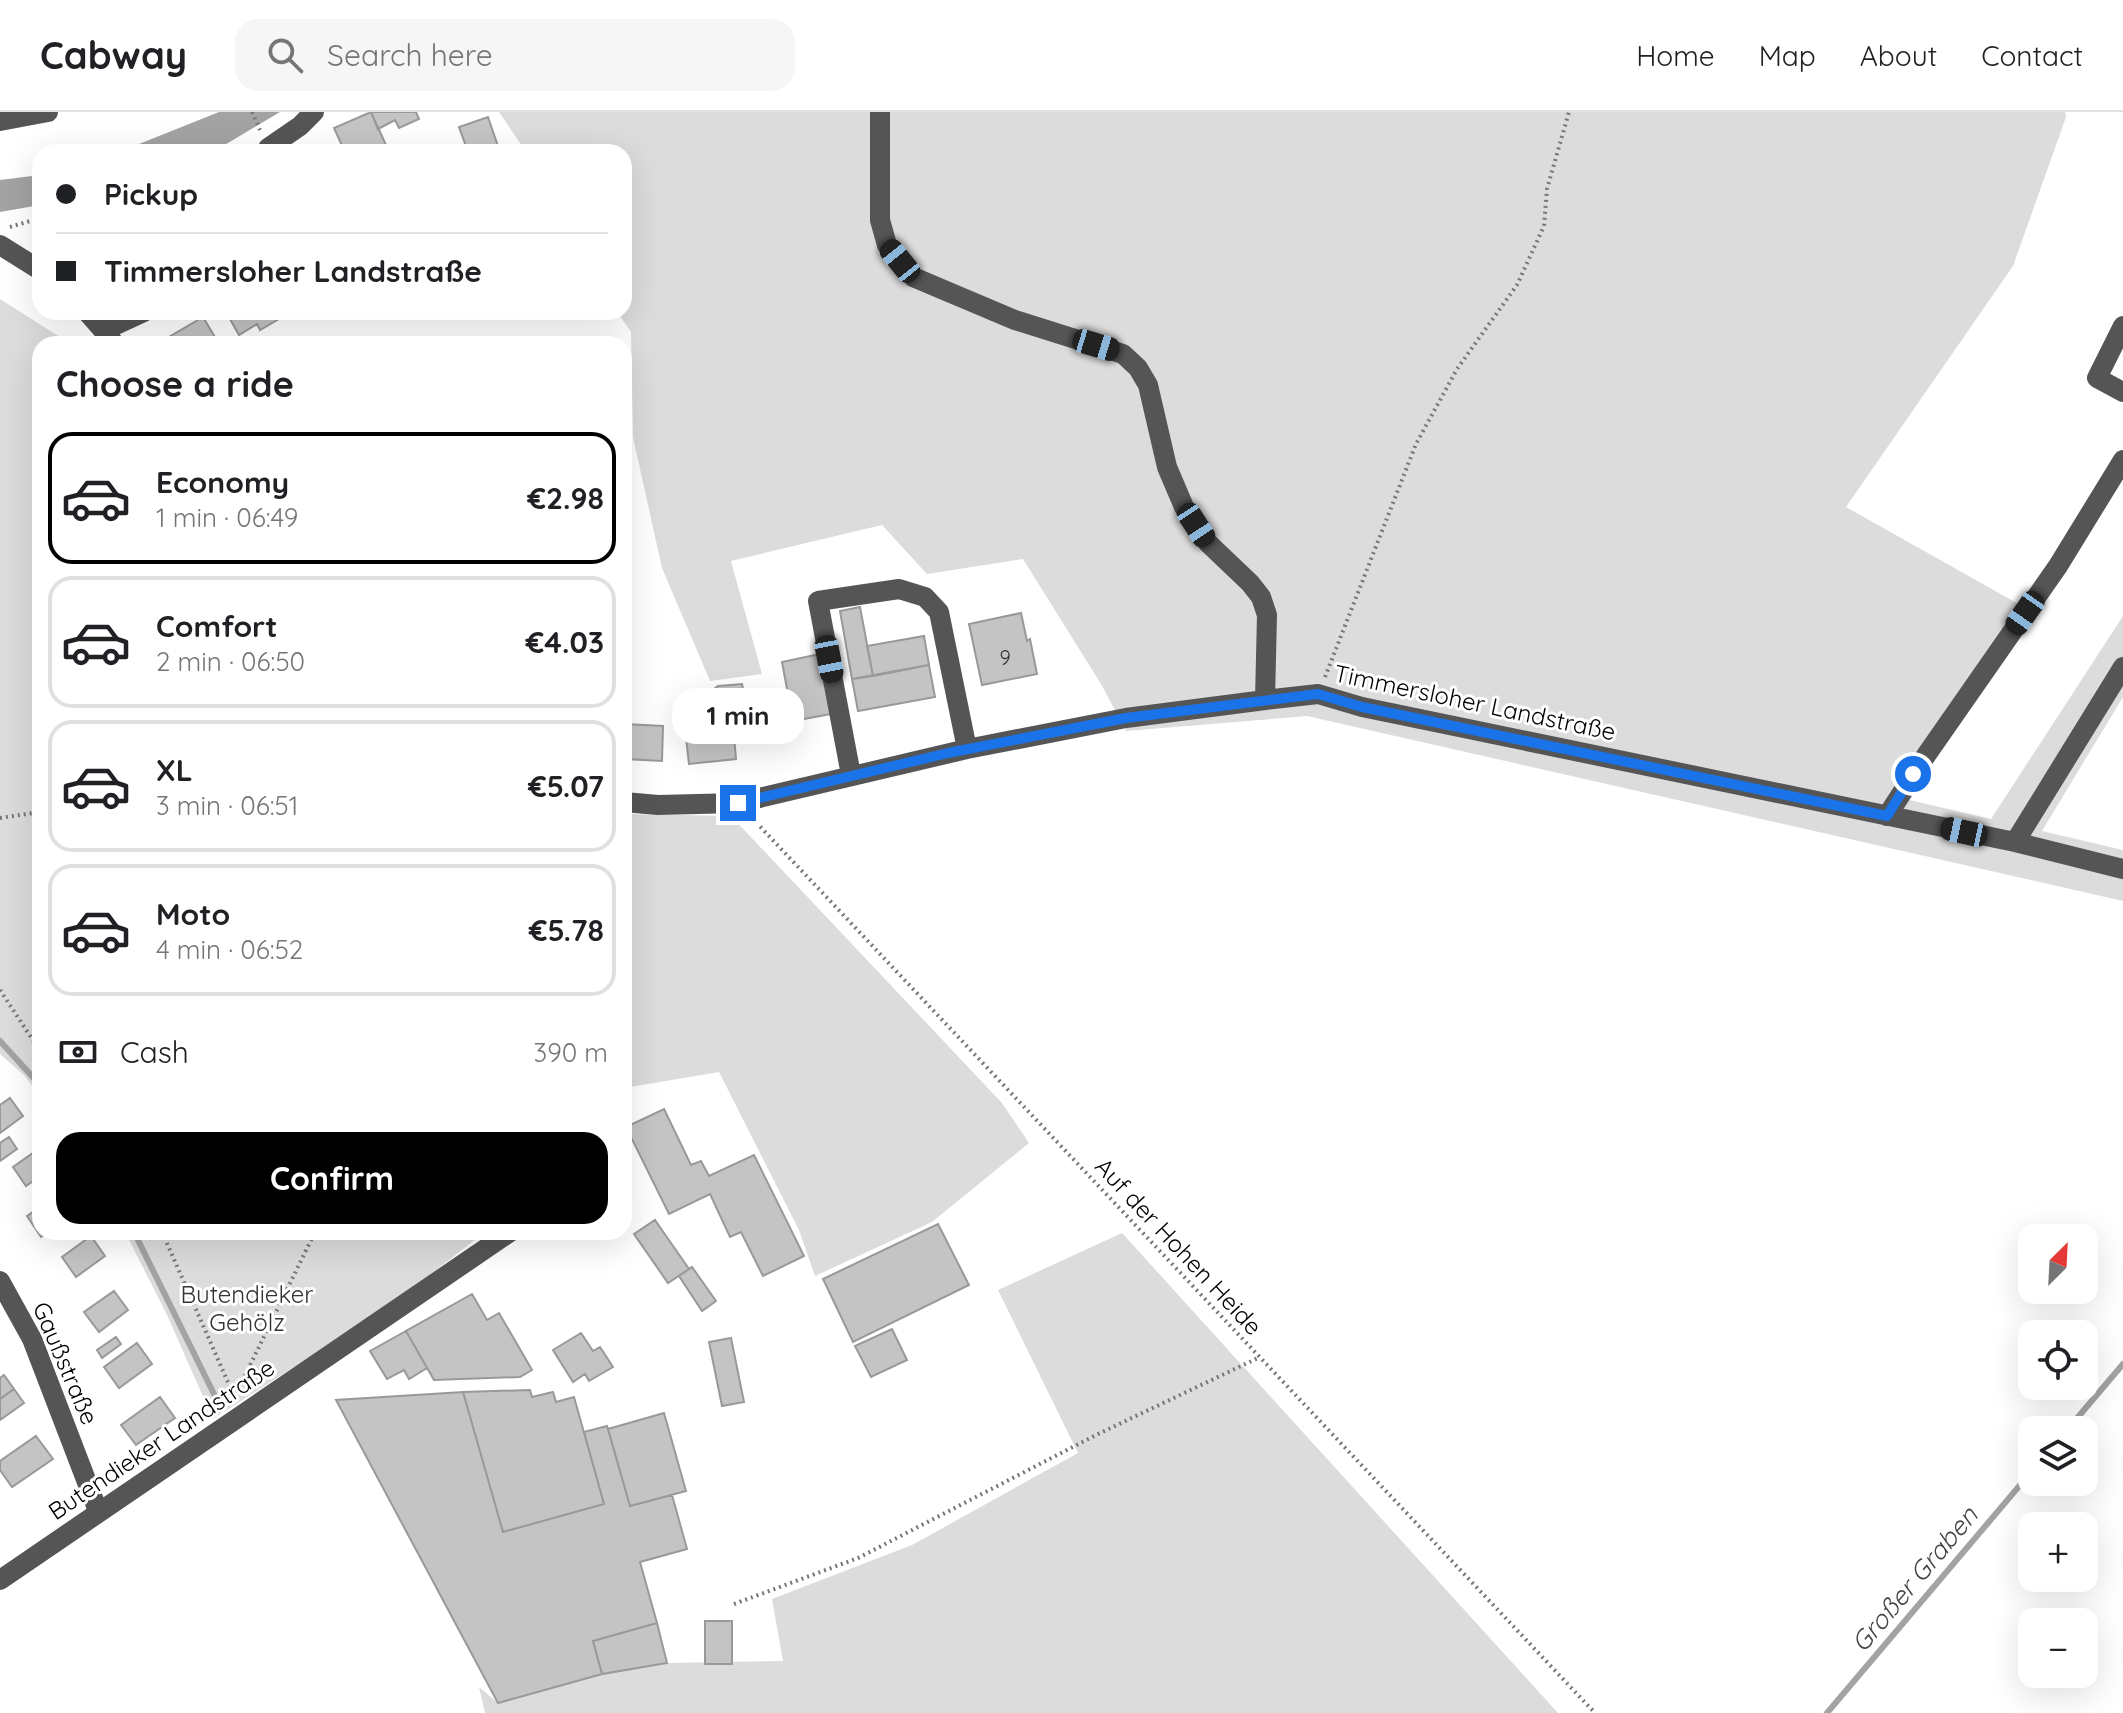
<!DOCTYPE html>
<meta charset="utf-8">
<style>
:root{--surface:#fff;--page:#f6f6f6;--text:#202124;--muted:#757577;--line:#e0e0e0;--accent:#000}
body{margin:0;font-family:Quicksand,sans-serif;background:var(--page);color:var(--text);height:100vh;display:flex;flex-direction:column;font-size:30px;white-space:nowrap}
*{box-sizing:border-box;margin:0}
p{font-size:26px;color:var(--muted)}
.icon{flex:none;width:44px;height:44px;fill:none;stroke:currentColor;stroke-width:2;stroke-linecap:round;stroke-linejoin:round}
.map{position:relative;flex:1;overflow:hidden}
.drawer{position:absolute;left:32px;top:224px;width:600px;height:904px;display:flex;flex-direction:column;background:var(--surface);border-radius:24px;box-shadow:0 8px 32px #0002}
.drawer>*{flex:none}
.top-card{position:absolute;left:32px;top:32px;width:600px;height:176px;border-radius:24px;box-shadow:0 8px 32px #0002;display:grid;align-content:center;height:176px;padding:0 24px;background:var(--surface)}
.needle{width:52px;rotate:24deg}
.buttons{position:absolute;left:2018px;top:1112px;display:grid;gap:16px}
.buttons a{display:grid;place-items:center;width:80px;height:80px;border-radius:16px;background:var(--surface);box-shadow:0 8px 32px #0002;font-size:40px}
.end{position:absolute;width:36px;height:36px;margin:-18px;border:10px solid #1a73e8;background:#fff;box-shadow:0 0 0 4px #fff}
.from{border-radius:50%}
.bubble{position:absolute;height:56px;border-radius:24px;background:var(--surface);box-shadow:0 8px 32px #0002;font-size:26px;font-weight:800;line-height:56px;text-align:center}
.car{position:absolute;width:24px;height:48px;margin:-24px -12px;border-radius:10px;box-shadow:0 0 6px 2px #0007;background:linear-gradient(#222 24%,#8ab4d8 0 40%,#222 0 76%,#8ab4d8 0 86%,#222 0)}
.top-card b{display:flex;align-items:center;gap:28px;height:76px;font-size:30px}
.top-card b+b{border-top:2px solid var(--line)}
.top-card i{width:20px;height:20px;background:var(--text)}
ul{padding:0;list-style:none}
li{display:flex;align-items:center;gap:24px;height:132px;margin:0 16px 12px;padding:0 8px;border:4px solid var(--line);border-radius:24px}
li div{flex:1}
li b{display:block;font-size:30px}
li em{font-style:normal;font-weight:800}
li.active{border-color:var(--accent)}
li>.icon{width:72px;height:72px;stroke-width:1.5}
h2{padding:0 24px;font-size:36px;line-height:96px}
.pay{display:flex;align-items:center;gap:20px;height:88px;padding:0 24px;font-size:30px}
.pay p{margin-inline-start:auto}
.button{display:flex;gap:16px;margin-top:auto;padding:16px 24px}
.button a{flex:1;height:92px;border-radius:24px;background:var(--accent);color:#fff;font-size:32px;font-weight:800;line-height:92px;text-align:center}
header{display:flex;align-items:center;gap:48px;box-sizing:border-box;height:112px;padding:0 40px;background:var(--surface);border-bottom:2px solid var(--line)}
header strong{font-size:38px}
nav{display:flex;gap:44px;margin-inline-start:auto;font-size:28px}
.search{width:560px;height:72px;background:var(--page);display:flex;align-items:center;gap:20px;box-sizing:border-box;padding:0 28px;border-radius:24px;color:var(--muted);font-size:30px}
.map>svg:first-child{display:block}
.green{fill:#dcdcdc}
.water{fill:#a3a3a3}
.lines{fill:none;stroke-linecap:round;stroke-linejoin:round}
.stream{stroke:#a3a3a3;stroke-width:6}
.building{fill:#c4c4c4;stroke:#999;stroke-width:2}
.path{stroke:#777;stroke-width:4;stroke-dasharray:2 4;stroke-linecap:butt}
.minor{stroke:#555;stroke-width:20}
.route{stroke:#1a73e8;stroke-width:10}
.labels{text-anchor:middle;dominant-baseline:central;stroke-width:6;stroke-linejoin:round;paint-order:stroke}
.number-label{font-size:20px;fill:#313131}
.street-label{font-size:24px;fill:#000;stroke:#fff}
.park-label{font-size:24px;fill:#333;stroke:#fff}
.water-label{font-size:26px;font-style:italic;fill:#444;stroke:#fff}
</style>
<header>
<strong>Cabway</strong>
<div class="search"><svg class="icon" aria-label="search" viewBox="0 0 24 24"><circle cx="10" cy="10" r="6"/><path d="M15 15l6 6"/></svg>Search here</div>
<nav><a>Home</a><a>Map</a><a>About</a><a>Contact</a></nav>
</header>
<div class="map">
<svg width="2123" height="1601" viewBox="0 0 2123 1601">
<rect width="100%" height="100%" fill="#fff"/>
<path class="green" d="M499,0H2065L2066,5L2013,154L1846,395L2022,494L1892,684L1991,707L2123,504V585L2042,719L2123,738V789L1307,604L1126,619L1101,572L1023,447L927,462L882,413L731,449L762,562L710,569L662,456L633,325L631,220L617,200H624V40H526Z
M0,187L71,232H40V985L25,964L0,942Z
M624,702L731,704L1002,991L1029,1031L932,1110L815,1164L799,1118L719,960L624,976Z
M125,1120H485L395,1190L213,1307L167,1203Z
M1122,1121L1558,1601H485L479,1575L498,1591L602,1562L667,1551L783,1549L772,1487L912,1433L1078,1341L998,1178Z"/>
<path class="water" d="M219,0H280L228,31L207,40H119Z
M40,63V93L0,100V68Z"/>
<g class="lines">
<path class="stream" d="M0,929L40,973
M134,1120L215,1284
M2067,1318L2123,1252
M1827,1601L2032,1359"/>
</g>
<path class="building" d="M371,0H416L419,7L399,16L395,8L378,17Z
M371,0L386,33L370,40H366L364,36L354,40H345L334,16Z
M488,5L500,40H473L472,35L467,37L459,15Z
M226,200H274L279,207L260,218L257,212L239,223Z
M203,205L219,232H171L167,226Z
M860,495L873,564L852,567L840,499Z
M1021,501L1027,529L1030,527L1037,562L982,573L969,512Z
M924,524L929,553L873,564L867,534Z
M820,542L831,602L793,609L782,550Z
M929,553L935,585L858,599L852,567Z
M742,572L744,582L762,580L765,610L737,613V608L716,613L713,584H715L714,577L718,574Z
M625,612L663,614L662,649L624,647Z
M733,612L736,647L689,652L685,617Z
M10,986L23,1004L0,1021V993Z
M664,997L691,1053L701,1049L709,1064L754,1043L804,1144L763,1164L741,1120L730,1125L710,1082L669,1102L626,1015Z
M9,1025L17,1037L0,1049V1031Z
M40,1036V1064L26,1074L13,1055Z
M40,1095V1120H49L41,1125L27,1104Z
M655,1108L689,1157L668,1171L634,1122Z
M938,1112L969,1173L853,1230L823,1167Z
M91,1124L105,1144L76,1165L62,1145Z
M692,1155L716,1189L702,1199L679,1164Z
M114,1179L128,1198L99,1220L84,1200Z
M472,1182L487,1208L499,1201L532,1258L520,1265L434,1268L406,1219Z
M892,1217L907,1248L871,1265L855,1234Z
M406,1219L427,1256L409,1267L404,1258L387,1267L370,1239Z
M581,1221L593,1239L600,1235L613,1255L589,1269L585,1262L573,1270L553,1238Z
M116,1225L121,1232L102,1246L97,1238Z
M731,1226L744,1290L722,1294L709,1230Z
M137,1231L152,1252L119,1276L104,1255Z
M4,1263L14,1277L0,1287V1266Z
M14,1277L24,1291L0,1308V1287Z
M530,1278L532,1285L553,1280L556,1290L574,1285L604,1392L503,1420L463,1280Z
M463,1280L503,1420L604,1392L584,1320L607,1314L630,1394L672,1383L687,1437L640,1450L657,1511L593,1529L602,1562L498,1591L336,1288Z
M160,1285L175,1306L136,1333L121,1313Z
M664,1301L686,1379L630,1394L608,1317Z
M36,1324L53,1347L12,1375L0,1358V1349Z
M705,1509H732V1552H705Z
M657,1511L667,1551L602,1562L593,1529Z"/>
<g class="lines">
<path class="path" d="M252,0L260,18
M10,115L40,106
M1325,565L1416,332L1457,257L1517,173L1544,114L1547,77L1569,0
M0,706L40,700
M752,706L1595,1601
M0,878L40,939
M162,1120L234,1284
M237,1280L315,1120
M734,1492L858,1446L1096,1323L1260,1245"/>
<path class="minor" d="M880,0V108L887,133L913,165L1015,208L1123,242L1138,256L1148,273L1167,355L1184,395L1208,431L1250,471L1261,485L1267,503L1265,588
M0,9L48,0
M270,40L268,36L300,14L314,0
M0,133L40,158
M87,200L115,232
M2123,214L2097,266L2123,280
M105,218L144,200
M851,663L818,489L899,477L925,485L939,500L967,637
M624,690L658,693L738,691L967,637L1126,606L1265,588L1318,582L1362,595L2015,730L2123,757
M1887,704L1927,642L2058,454L2123,348
M2015,730L2123,555
M0,1169L32,1227L98,1399
M0,1468L510,1120"/>
</g>
<g class="lines">
<path class="route" d="M738,691L948,641L1126,606L1318,582L1362,595L1887,704L1913,662"/>
</g>
<g class="labels">
<g class="number-label">
<text x="1005" y="545">9</text>
</g>
<g class="street-label">
<text transform="translate(1475 590) rotate(12)">Timmersloher Landstraße</text>
<text transform="translate(1179 1134) rotate(47)">Auf der Hohen Heide</text>
<text transform="translate(66 1251) rotate(67)">Gaußstraße</text>
<text transform="translate(161 1327) rotate(-34)">Butendieker Landstraße</text>
</g>
<g class="park-label">
<text x="247" y="1182">Butendieker<tspan x="247" dy="28">Gehölz</tspan></text>
</g>
<g class="water-label">
<text transform="translate(1914 1467) rotate(-50)">Großer Graben</text>
</g>
</g>
</svg>
<div class="buttons">
<a><svg class="needle" viewBox="-14 -14 28 28"><path d="M0-13l5 13h-10z" fill="#e53935"/><path d="M0 13l5-13h-10z" fill="#757577"/></svg></a>
<a><svg class="icon" aria-label="locate" viewBox="0 0 24 24"><circle cx="12" cy="12" r="6"/><path d="M12 2v4M12 18v4M2 12h4M18 12h4"/></svg></a>
<a><svg class="icon" aria-label="layers" viewBox="0 0 24 24"><path d="M12 4l9 5-9 5-9-5zM3 14l9 5 9-5"/></svg></a>
<a>+</a>
<a>−</a>
</div>
<i class="end from" style="left:1913px;top:662px"></i>
<i class="end" style="left:738px;top:691px"></i>
<div class="bubble" style="left:672px;top:576px;width:132px">1 min</div>
<i class="car" style="left:900px;top:149px;rotate:321deg"></i>
<i class="car" style="left:1096px;top:233px;rotate:107deg"></i>
<i class="car" style="left:1196px;top:413px;rotate:147deg"></i>
<i class="car" style="left:2025px;top:501px;rotate:215deg"></i>
<i class="car" style="left:829px;top:547px;rotate:169deg"></i>
<i class="car" style="left:1964px;top:720px;rotate:282deg"></i>
<div class="top-card">
<b><i class="from"></i>Pickup</b>
<b><i></i>Timmersloher Landstraße</b>
</div>
<section class="drawer">
<h2>Choose a ride</h2>
<ul>
<li class="active"><svg class="icon" aria-label="car" viewBox="0 0 24 24"><path d="M5 17H2v-5l4-1 3-4h7l3 4 3 1v5h-3M9 17h6M6 11h13"/><circle cx="7" cy="17" r="2"/><circle cx="17" cy="17" r="2"/></svg><div><b>Economy</b><p>1 min · 06:49</p></div><em>€2.98</em></li>
<li><svg class="icon" aria-label="car" viewBox="0 0 24 24"><path d="M5 17H2v-5l4-1 3-4h7l3 4 3 1v5h-3M9 17h6M6 11h13"/><circle cx="7" cy="17" r="2"/><circle cx="17" cy="17" r="2"/></svg><div><b>Comfort</b><p>2 min · 06:50</p></div><em>€4.03</em></li>
<li><svg class="icon" aria-label="car" viewBox="0 0 24 24"><path d="M5 17H2v-5l4-1 3-4h7l3 4 3 1v5h-3M9 17h6M6 11h13"/><circle cx="7" cy="17" r="2"/><circle cx="17" cy="17" r="2"/></svg><div><b>XL</b><p>3 min · 06:51</p></div><em>€5.07</em></li>
<li><svg class="icon" aria-label="car" viewBox="0 0 24 24"><path d="M5 17H2v-5l4-1 3-4h7l3 4 3 1v5h-3M9 17h6M6 11h13"/><circle cx="7" cy="17" r="2"/><circle cx="17" cy="17" r="2"/></svg><div><b>Moto</b><p>4 min · 06:52</p></div><em>€5.78</em></li>
</ul>
<div class="pay"><svg class="icon" aria-label="cash" viewBox="0 0 24 24"><path d="M3 7h18v10H3z"/><circle cx="12" cy="12" r="2"/></svg>Cash<p>390 m</p></div>
<div class="button"><a>Confirm</a></div>
</section>
</div>
